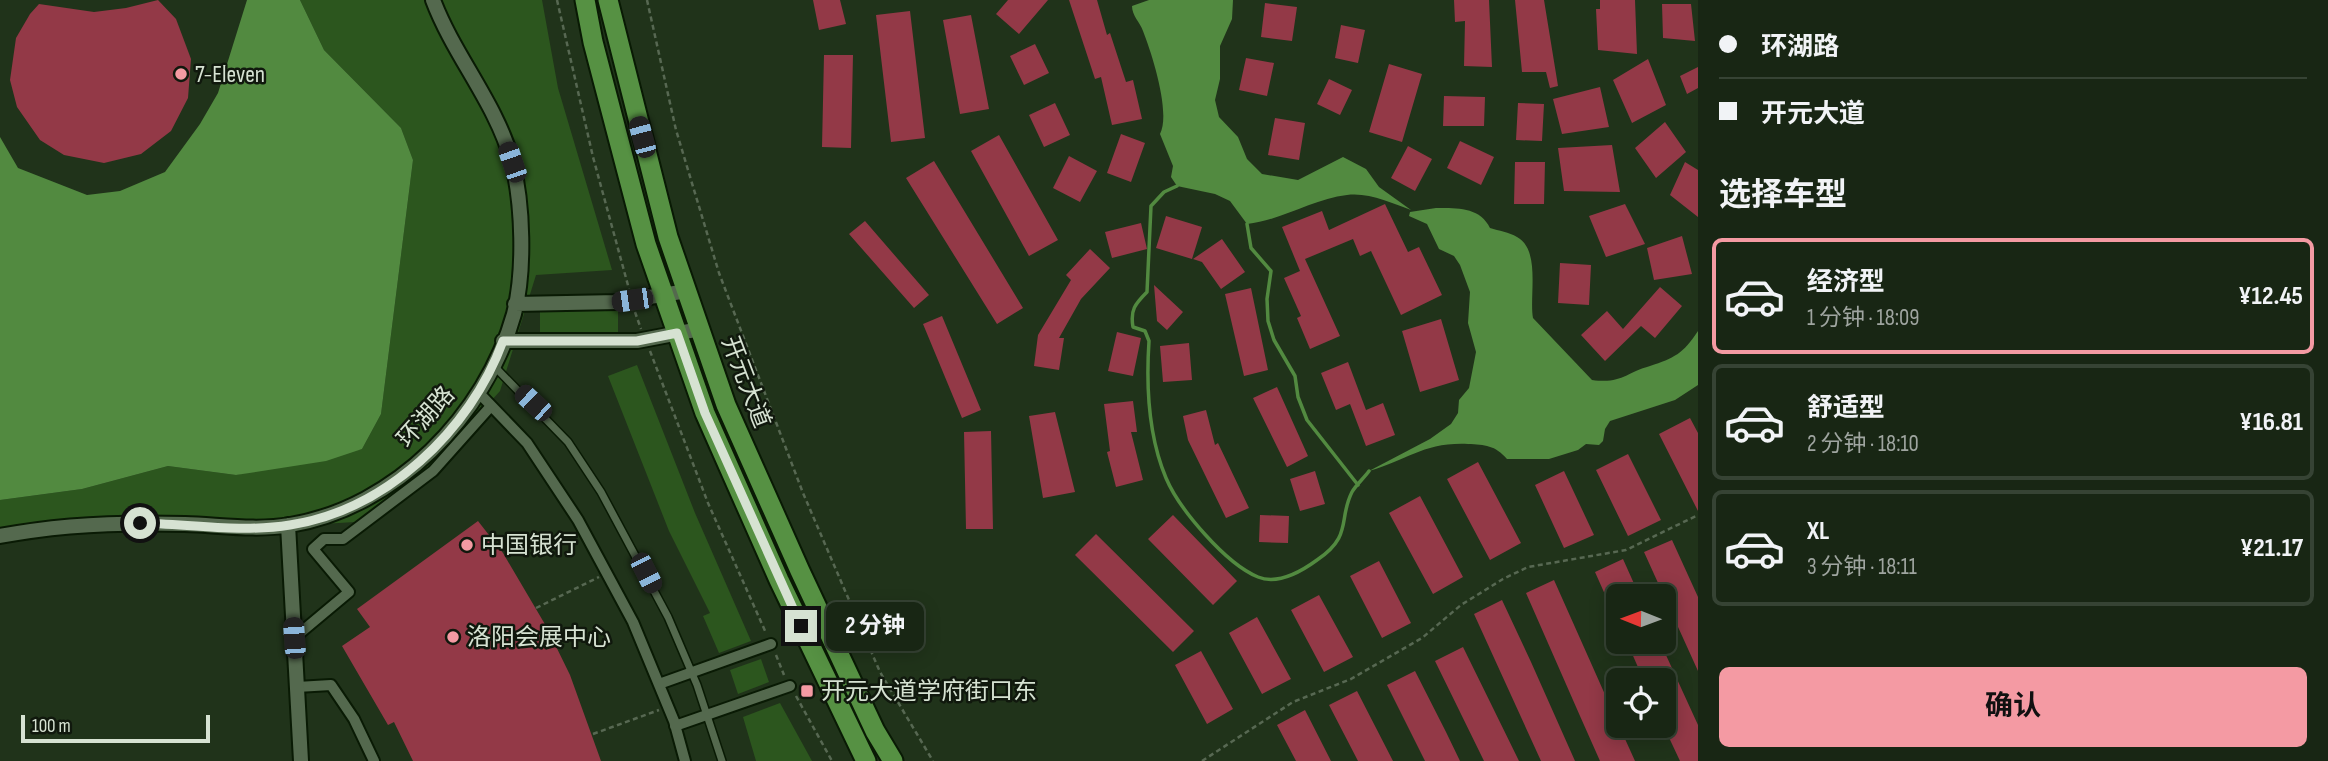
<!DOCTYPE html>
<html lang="zh">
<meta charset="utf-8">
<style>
:root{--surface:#182614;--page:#253222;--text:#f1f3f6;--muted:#9fa5a0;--line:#364334;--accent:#f49aa3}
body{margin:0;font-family:"Sofia Sans Condensed","Noto Sans SC",sans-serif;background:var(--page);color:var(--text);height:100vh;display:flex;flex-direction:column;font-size:26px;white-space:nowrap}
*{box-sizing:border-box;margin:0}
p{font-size:23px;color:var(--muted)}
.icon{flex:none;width:38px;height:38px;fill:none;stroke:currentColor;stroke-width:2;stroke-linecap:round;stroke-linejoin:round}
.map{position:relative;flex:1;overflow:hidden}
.drawer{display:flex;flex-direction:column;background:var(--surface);width:630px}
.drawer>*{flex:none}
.guide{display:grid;align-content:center;height:154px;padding:0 21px;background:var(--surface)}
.needle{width:46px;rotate:271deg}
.controls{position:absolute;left:1606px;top:584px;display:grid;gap:14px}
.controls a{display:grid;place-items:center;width:70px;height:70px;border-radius:10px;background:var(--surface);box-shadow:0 4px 18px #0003,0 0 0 2px var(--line);font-size:35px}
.scale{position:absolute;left:21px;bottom:18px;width:189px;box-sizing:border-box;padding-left:7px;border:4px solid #d6e2d2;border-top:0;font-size:19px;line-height:24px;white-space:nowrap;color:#d6e2d2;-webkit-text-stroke:5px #10180d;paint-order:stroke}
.end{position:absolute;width:32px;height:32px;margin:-16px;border:9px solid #d6e2d2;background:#111;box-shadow:0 0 0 4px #111}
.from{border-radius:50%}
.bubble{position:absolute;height:49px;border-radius:10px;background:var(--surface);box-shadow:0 4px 18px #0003,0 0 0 2px var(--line);font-size:23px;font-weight:700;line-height:49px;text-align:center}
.car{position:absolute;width:21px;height:42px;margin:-21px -10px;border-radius:9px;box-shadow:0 0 5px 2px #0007;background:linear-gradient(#222 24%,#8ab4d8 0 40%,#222 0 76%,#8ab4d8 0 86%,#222 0)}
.guide b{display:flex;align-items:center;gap:24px;height:66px;font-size:26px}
.guide b+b{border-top:2px solid var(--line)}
.guide i{width:18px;height:18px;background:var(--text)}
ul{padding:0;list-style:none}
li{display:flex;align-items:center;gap:21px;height:116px;margin:0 14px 10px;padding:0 7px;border:4px solid var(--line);border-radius:10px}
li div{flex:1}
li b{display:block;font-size:26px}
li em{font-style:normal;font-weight:700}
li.selected{border-color:var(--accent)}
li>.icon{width:63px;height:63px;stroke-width:1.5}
h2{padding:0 21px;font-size:32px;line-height:84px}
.cta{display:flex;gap:14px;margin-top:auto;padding:14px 21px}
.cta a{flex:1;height:80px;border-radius:10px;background:var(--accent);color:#111;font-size:28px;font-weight:700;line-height:80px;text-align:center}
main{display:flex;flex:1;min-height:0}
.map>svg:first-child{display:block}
.green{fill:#2c561e}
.water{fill:#528a40}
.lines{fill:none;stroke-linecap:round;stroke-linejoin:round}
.stream{stroke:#528a40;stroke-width:3.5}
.building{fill:#933947}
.service-casing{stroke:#091a04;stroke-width:10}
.pedestrian-casing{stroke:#091a04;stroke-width:14}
.minor-casing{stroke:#091a04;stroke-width:18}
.primary-casing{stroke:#091a04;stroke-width:23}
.path{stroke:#576852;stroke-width:2.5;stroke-dasharray:5 3.5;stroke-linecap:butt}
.service{stroke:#54694e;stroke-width:7}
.pedestrian{stroke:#54694e;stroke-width:10}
.minor{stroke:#54694e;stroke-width:14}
.primary{stroke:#569143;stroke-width:19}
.route{stroke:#d6e2d2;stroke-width:9}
.poi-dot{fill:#f49aa3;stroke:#10180d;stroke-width:2.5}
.labels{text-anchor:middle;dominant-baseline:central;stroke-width:5;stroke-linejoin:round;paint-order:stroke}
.poi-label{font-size:24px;fill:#d6e2d2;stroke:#10180d;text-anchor:start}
.street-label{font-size:24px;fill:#d6e2d2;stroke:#10180d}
</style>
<main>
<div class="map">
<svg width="1698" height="761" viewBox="0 0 1698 761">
<rect width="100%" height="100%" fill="#20331a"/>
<path class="green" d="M300,0H542L558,88L612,270L536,275L500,391L430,469L355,522L289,526L68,528L0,539V500L82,489L168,466L236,475L362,449L381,414L413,160L401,128L324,50Z
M618,310V332L540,334V311Z
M637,365L695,513L751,641L719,653L703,616L710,613L669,531L608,376Z
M761,659L769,682L738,694L730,670Z
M780,703L812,761H756L743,717Z"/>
<path class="water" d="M247,0H300L324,50L401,128L413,160L381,414L362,449L326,461L236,475L168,466L82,489L0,500V137L18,168L87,195L120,191L165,172L200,124L218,93Z
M1149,0H1233L1232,19L1220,46V79L1215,100L1219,117L1238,137L1247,159L1262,174L1298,180L1343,157L1366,169L1379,187L1411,210C1392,203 1368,192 1347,195C1313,199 1282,220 1247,224L1230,201L1215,194L1177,186L1171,177L1173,166L1160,134C1171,113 1152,54 1143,31C1140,22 1132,16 1132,6Z
M1436,208C1457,208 1480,207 1490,228C1499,231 1509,232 1517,237C1541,250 1529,296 1533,318L1592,380C1622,384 1625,373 1650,366C1674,358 1683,354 1698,331V385L1675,400L1610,421L1605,429L1603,441L1599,445L1586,444L1578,450L1549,459H1507C1495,445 1485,445 1468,444C1424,442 1408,460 1369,471L1430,439L1451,424L1458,413L1459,400L1469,388L1476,352L1468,323L1470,292L1460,265L1454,256L1439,249L1427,224L1409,216L1410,212Z"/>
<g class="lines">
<path class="stream" d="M1177,186L1164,192L1151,206L1147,292C1135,304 1130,310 1133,327L1145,331L1149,341C1146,386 1148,435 1166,478C1179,509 1226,564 1258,577C1278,585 1302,571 1317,560C1353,536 1338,519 1352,492C1356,485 1364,478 1369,471
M1247,224L1251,248L1271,271L1267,299L1268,321L1274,340L1295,376L1298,397L1307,420L1358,485"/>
</g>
<path class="building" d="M158,0L176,19L191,59L188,98L171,131L141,154L104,163L64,155L40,140L17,107L10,80L16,38L30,14L39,4L94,12L126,8Z
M813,0H840L846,24L819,30Z
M1008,0H1048L1019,34L996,14Z
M1069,0H1097L1107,35L1110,33L1126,82L1133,80L1142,119L1112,125L1101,77L1095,79Z
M1454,0H1489L1492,67L1464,66L1465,21L1455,22Z
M1515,0H1544L1558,86L1550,88L1546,72H1522Z
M1600,0H1635L1637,54L1598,50L1596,9H1600Z
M1265,3L1297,7L1292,41L1261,37Z
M1662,4H1691L1695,41L1663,38Z
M910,11L925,138L891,142L876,15Z
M971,15L989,109L960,114L943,20Z
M1341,25L1365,30L1358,63L1335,58Z
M1035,44L1049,73L1024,85L1010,56Z
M824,55H853L851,148L822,147Z
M1246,58L1274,63L1267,96L1239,90Z
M1648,59L1666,105L1632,123L1613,80Z
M1389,64L1422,74L1402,142L1369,132Z
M1698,67V88L1687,94L1680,76Z
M1329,79L1352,90L1340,115L1317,104Z
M1600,87L1609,127L1562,134L1553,99Z
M1444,96L1485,97L1484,126H1443Z
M1055,103L1070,135L1044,147L1029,115Z
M1518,103L1544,104L1542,141L1516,140Z
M1275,118L1305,123L1299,160L1268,155Z
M1665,122L1686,152L1656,178L1635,148Z
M1121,134L1145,143L1131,182L1107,173Z
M999,135L1058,240L1029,256L971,151Z
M1460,141L1494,157L1481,185L1447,168Z
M1612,145L1620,192L1564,191L1558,148Z
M1408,146L1432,159L1415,191L1391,178Z
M1069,156L1097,171L1080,202L1053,188Z
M934,161L1023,308L997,324L906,178Z
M1515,162H1545L1544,204H1514Z
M1685,162L1698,170V217L1670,195Z
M1385,204L1408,252L1419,247L1442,295L1401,315L1371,251L1360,256L1353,239L1305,259L1340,336L1310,349L1297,318L1301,316L1284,278L1300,271L1282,227L1322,211L1329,230Z
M1625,204L1645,244L1606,257L1589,216Z
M1166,216L1202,227L1192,259L1156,248Z
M865,221L929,295L914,308L849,234Z
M1141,223L1147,249L1112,258L1105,232Z
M1682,236L1692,274L1654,280L1647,248Z
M1222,239L1245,272L1221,289L1202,262L1193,259Z
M1090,249L1110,268L1081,299L1059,338H1064L1059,370L1034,366L1038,335L1071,280L1066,275Z
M1560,263L1591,265L1589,305L1558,303Z
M1154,285L1183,312L1167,330L1157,321Z
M1660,287L1682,306L1655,338L1641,326L1605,361L1581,335L1607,311L1623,329Z
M1251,288L1268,370L1244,376L1225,294Z
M942,316L981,410L962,418L923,324Z
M1441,319L1459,380L1420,392L1402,331Z
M1117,332L1141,338L1133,376L1108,371Z
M1189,343L1192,380L1163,382L1160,346Z
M1348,362L1366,410L1383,403L1395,435L1366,446L1350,404L1336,410L1321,373Z
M1277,387L1308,456L1287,467L1253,398Z
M1133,401L1137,432H1131L1143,480L1116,487L1107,452L1110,451L1104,404Z
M1206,410L1215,445L1218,443L1249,508L1226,518L1188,440L1183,416Z
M1055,412L1075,492L1043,498L1029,416Z
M1690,418L1698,433V511L1659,434Z
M991,431L993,529H966L964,432Z
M1628,454L1661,520L1628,536L1596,470Z
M1478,462L1521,543L1490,560L1447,479Z
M1315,471L1325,504L1300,511L1290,479Z
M1564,471L1594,535L1564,548L1535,485Z
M1420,496L1463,577L1433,594L1389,513Z
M1173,515L1237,581L1213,605L1148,539Z
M1260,515L1289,516L1288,543L1259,542Z
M478,521L503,553L546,626L570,675L601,761H413L394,722L388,725L342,646L370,627L357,609Z
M1096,534L1194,631L1173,652L1075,555Z
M1672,540L1698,597V671L1644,552Z
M1623,559L1640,597H1619V626L1595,572Z
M1379,561L1411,623L1382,638L1350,576Z
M1554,580L1607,699L1635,761H1600L1580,716L1526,593Z
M1319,595L1353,657L1324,672L1291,610Z
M1502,600L1531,662L1575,761H1541L1474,614Z
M1257,617L1291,679L1262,694L1229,633Z
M1627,642H1660L1698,725V761H1680L1664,727V681H1644Z
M1463,647L1493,708L1519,761H1484L1435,661Z
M1201,651L1233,709L1207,724L1175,665Z
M1415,671L1446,732L1460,761H1425L1387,685Z
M1357,691L1393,761H1358L1329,705Z
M1305,710L1331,761H1296L1277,725Z"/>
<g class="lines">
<defs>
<path id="service" d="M494,366L568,442L601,492L668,617L697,685L722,761"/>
<path id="pedestrian" d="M478,392L527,443L578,520L633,622L674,721L685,761
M294,638L349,592L313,549L324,539H343L433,471L491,406
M659,684L771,644
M297,687L331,685L354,719L374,761
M675,726L790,686"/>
<path id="minor" d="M515,304L618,302L687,291
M503,341H637L700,329
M288,525L301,761
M0,536C62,524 122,522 185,524C219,525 256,531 290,525C395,508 486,415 514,314C525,271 523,204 512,161C496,103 454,56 433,0"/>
<path id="primary" d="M585,0L593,42L646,244L705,413L779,580L866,761
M608,0L668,237L726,405L800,571L875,731L893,761"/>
</defs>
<use href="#service" class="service-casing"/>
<use href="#pedestrian" class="pedestrian-casing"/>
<use href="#minor" class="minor-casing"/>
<use href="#primary" class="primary-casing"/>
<path class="path" d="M557,0L593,157L629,289
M647,0L676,130L719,273L803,493L880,672L933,761
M635,312L641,329
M650,351L708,503L766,633
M536,608L599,577
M776,655L784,675
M796,696L832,761
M593,734L659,710
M1202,761L1293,702L1351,679L1422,638L1461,605L1503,579L1528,567L1626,550L1698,515"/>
<use href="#service" class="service"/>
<use href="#pedestrian" class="pedestrian"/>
<use href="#minor" class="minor"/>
<use href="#primary" class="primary"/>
</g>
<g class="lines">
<path class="route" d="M140,523C189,524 241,533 290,525C386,510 470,431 503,341H637L677,333L705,413L801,626"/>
</g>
<g class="poi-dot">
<circle cx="181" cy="74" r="7"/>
<circle cx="467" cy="545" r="7"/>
<circle cx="453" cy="637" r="7"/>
<rect x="800" y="684" width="14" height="14" rx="3.5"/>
</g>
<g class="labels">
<g class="poi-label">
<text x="195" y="74">7-Eleven</text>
<text x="481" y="545">中国银行</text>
<text x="467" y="637">洛阳会展中心</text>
<text x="821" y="691">开元大道学府街口东</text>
</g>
<g class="street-label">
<text transform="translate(746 382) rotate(69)">开元大道</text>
<text transform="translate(426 417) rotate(-48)">环湖路</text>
</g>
</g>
</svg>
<div class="controls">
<a><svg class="needle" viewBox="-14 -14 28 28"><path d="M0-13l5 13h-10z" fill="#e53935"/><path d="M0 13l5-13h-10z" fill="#9fa5a0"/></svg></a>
<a><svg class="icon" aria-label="locate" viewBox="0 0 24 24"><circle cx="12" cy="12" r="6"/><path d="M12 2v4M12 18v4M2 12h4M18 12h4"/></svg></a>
</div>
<div class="scale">100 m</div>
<i class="end from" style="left:140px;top:523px"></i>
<i class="end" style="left:801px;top:626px"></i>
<div class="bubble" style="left:826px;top:602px;width:98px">2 分钟</div>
<i class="car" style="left:642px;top:137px;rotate:345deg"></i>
<i class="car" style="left:512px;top:162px;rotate:341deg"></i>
<i class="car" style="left:632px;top:300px;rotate:262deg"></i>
<i class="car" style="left:533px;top:403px;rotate:313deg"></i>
<i class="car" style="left:646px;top:573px;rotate:153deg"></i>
<i class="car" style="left:294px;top:638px;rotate:356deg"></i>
</div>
<section class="drawer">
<div class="guide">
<b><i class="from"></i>环湖路</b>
<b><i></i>开元大道</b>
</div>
<h2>选择车型</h2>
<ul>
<li class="selected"><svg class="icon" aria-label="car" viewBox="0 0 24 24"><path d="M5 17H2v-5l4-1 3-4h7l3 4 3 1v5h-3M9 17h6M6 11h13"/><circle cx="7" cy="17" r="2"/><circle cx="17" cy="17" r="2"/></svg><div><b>经济型</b><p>1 分钟 · 18:09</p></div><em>¥12.45</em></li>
<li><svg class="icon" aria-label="car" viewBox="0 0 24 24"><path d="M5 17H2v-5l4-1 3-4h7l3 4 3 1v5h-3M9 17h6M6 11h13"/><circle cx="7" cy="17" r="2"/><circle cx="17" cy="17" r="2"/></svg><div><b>舒适型</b><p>2 分钟 · 18:10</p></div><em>¥16.81</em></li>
<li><svg class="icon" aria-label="car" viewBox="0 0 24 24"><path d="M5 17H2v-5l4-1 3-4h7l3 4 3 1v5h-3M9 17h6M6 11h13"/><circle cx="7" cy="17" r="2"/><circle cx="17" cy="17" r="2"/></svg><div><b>XL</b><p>3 分钟 · 18:11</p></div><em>¥21.17</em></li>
</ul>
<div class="cta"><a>确认</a></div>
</section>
</main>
